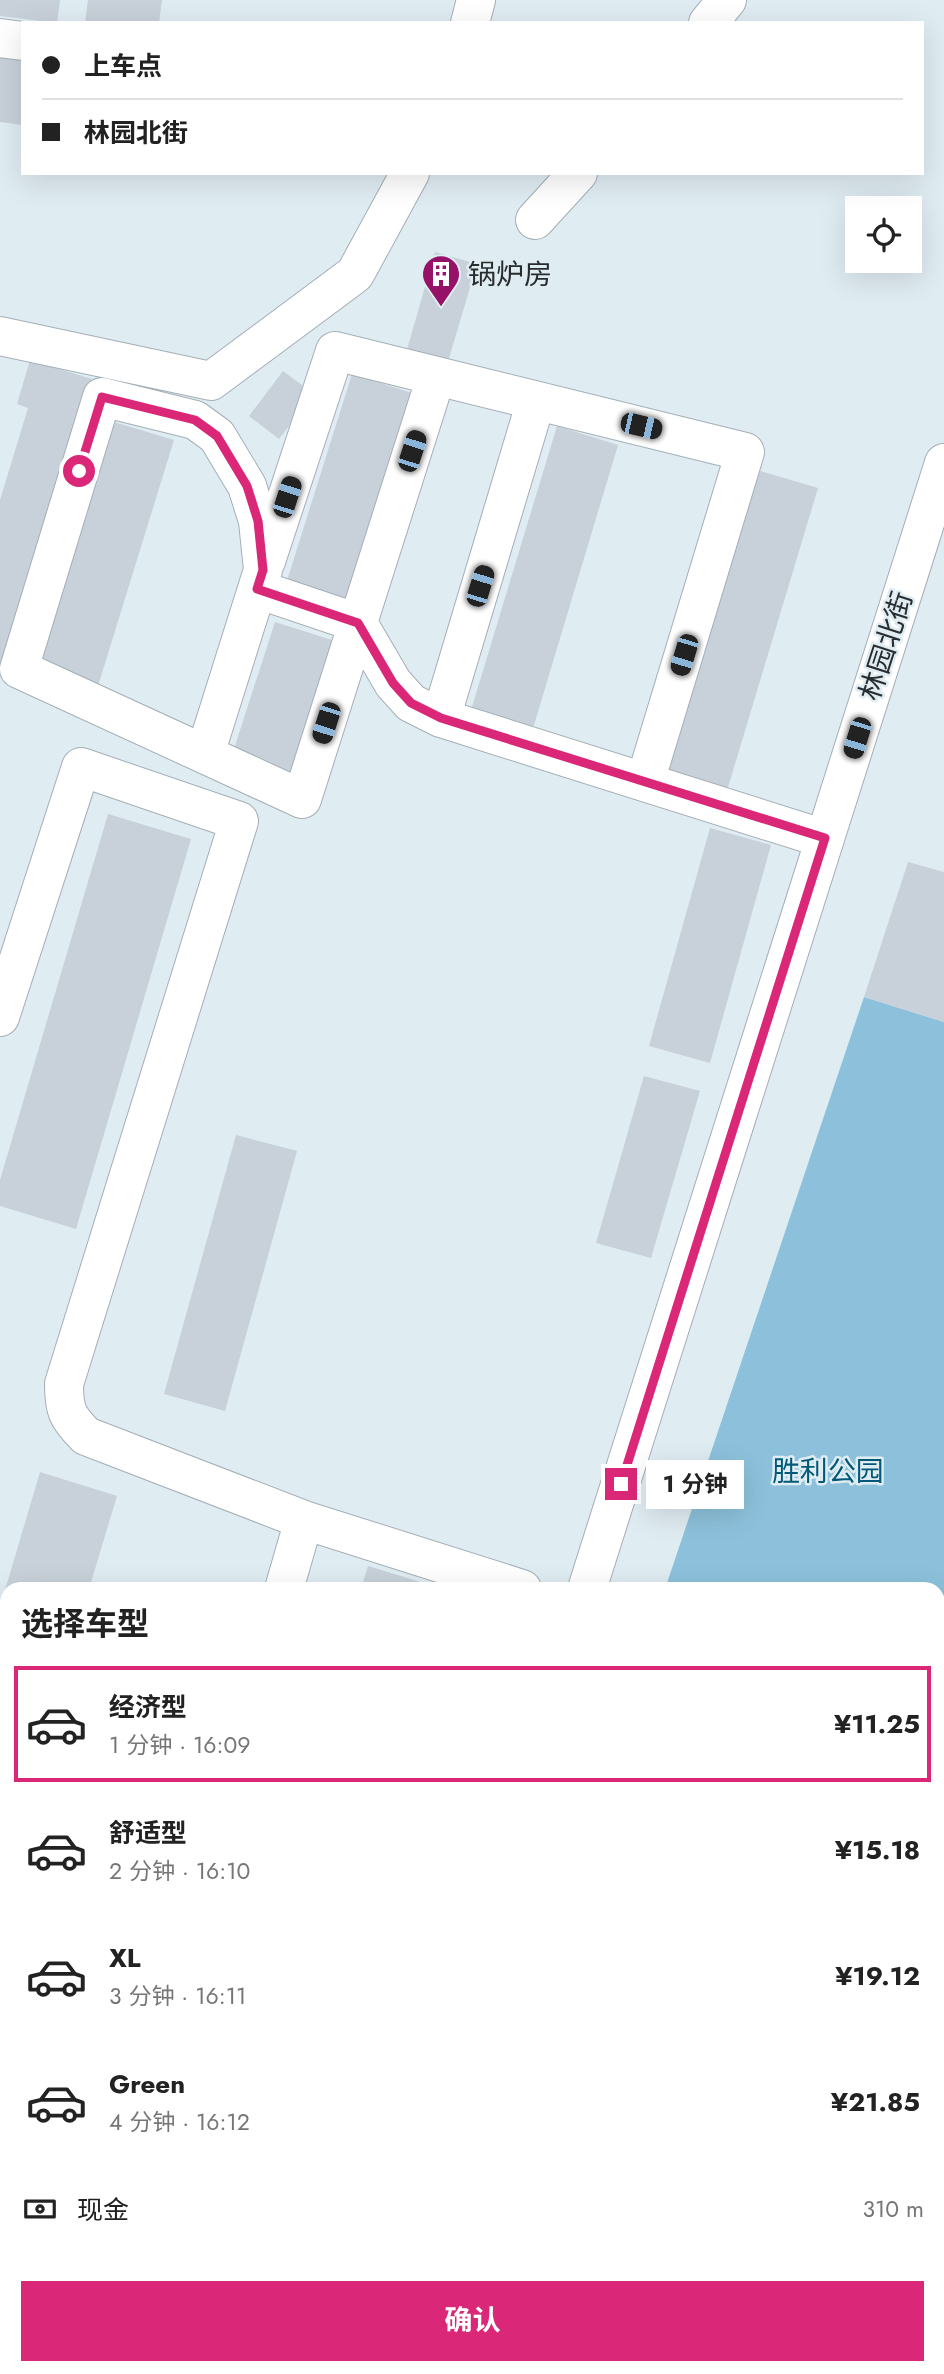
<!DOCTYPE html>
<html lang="zh">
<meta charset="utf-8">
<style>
:root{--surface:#fff;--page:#f6f6f6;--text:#222;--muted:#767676;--line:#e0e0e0;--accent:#db2777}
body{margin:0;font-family:Jost,"Noto Sans SC",sans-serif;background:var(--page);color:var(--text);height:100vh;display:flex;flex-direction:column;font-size:26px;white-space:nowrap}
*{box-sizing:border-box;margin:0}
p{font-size:23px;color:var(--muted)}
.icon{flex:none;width:38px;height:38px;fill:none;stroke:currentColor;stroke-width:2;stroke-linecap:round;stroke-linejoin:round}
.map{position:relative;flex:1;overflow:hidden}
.sheet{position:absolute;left:0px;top:1582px;width:945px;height:793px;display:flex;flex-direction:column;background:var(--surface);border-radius:21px 21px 0 0;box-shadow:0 7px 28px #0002}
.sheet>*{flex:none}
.hud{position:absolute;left:21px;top:21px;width:903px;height:154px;border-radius:0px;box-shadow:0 7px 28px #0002;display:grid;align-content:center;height:154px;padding:0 21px;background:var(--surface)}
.buttons{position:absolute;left:845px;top:196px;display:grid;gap:14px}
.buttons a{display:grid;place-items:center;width:77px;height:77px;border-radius:0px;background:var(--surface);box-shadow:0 7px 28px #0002;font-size:35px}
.end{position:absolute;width:32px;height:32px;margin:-16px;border:9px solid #db2777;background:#fff;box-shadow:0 0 0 4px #fff}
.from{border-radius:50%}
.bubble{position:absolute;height:49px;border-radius:0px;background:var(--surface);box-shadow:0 7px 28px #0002;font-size:23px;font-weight:700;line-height:49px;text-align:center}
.car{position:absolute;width:21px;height:42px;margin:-21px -10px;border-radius:9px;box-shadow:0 0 5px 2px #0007;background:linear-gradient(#222 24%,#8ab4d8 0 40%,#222 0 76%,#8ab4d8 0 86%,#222 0)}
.hud b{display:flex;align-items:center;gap:24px;height:66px;font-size:26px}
.hud b+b{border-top:2px solid var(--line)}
.hud i{width:18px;height:18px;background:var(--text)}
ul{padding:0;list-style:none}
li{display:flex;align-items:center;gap:21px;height:116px;margin:0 14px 10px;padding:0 7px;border:4px solid transparent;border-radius:0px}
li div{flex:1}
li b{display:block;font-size:26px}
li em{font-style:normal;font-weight:700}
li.selected{border-color:var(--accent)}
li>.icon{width:63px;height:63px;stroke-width:1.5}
h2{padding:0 21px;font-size:32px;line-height:84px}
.pay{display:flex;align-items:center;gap:18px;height:77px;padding:0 21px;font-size:26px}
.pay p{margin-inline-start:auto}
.action{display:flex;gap:14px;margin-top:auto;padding:14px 21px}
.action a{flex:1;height:80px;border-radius:0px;background:var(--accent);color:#fff;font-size:28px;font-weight:700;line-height:80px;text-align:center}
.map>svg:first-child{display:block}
.green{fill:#8dc1db}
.building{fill:#c8d0d9}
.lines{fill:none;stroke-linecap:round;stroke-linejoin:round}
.minor-casing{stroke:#a4afb6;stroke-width:40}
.minor{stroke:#fff;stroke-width:38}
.route{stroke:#db2777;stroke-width:9}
.labels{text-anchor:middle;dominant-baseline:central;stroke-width:5;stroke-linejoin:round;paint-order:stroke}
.poi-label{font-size:28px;fill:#282c2f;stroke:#dfecf2;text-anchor:start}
.street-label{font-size:28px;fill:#282c2f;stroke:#dfecf2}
.park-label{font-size:28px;fill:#005978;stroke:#dfecf2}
</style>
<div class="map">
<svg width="944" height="2374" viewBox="0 0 944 2374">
<rect width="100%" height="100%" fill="#dfecf2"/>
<path class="green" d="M864,997L944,1022V2374H784L764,2368H938V1589H665Z"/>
<path class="building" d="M0,0H60L57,23L0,16Z
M88,0H162L159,23H85Z
M0,52L23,55V125L0,122Z
M435,252L477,264L447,365L406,353Z
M30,360L92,379L2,671L0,670V500L28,408L17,404Z
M283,371L314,394L279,439L249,416Z
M352,374L412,393L346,606L285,587Z
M114,422L174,440L98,686L38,668Z
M557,426L618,445L531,735L469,717Z
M757,470L818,488L726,794L666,776Z
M275,622L335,641L292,775L232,755Z
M108,814L191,839L76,1229L0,1206V1180Z
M710,828L771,845L710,1063L649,1046Z
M908,862L944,872V1022L864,997Z
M644,1076L700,1091L651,1258L596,1243Z
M236,1135L297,1151L225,1411L164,1394Z
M40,1472L117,1496L89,1589H7V1748L0,1746V1607Z
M368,1566L440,1588V1589H361Z
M0,2191L7,2193V2368H13L11,2374H0Z
M63,2368H127L125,2374H61Z
M152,2368H229L227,2374H150Z
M445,2368H494L492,2374H443Z
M548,2368H597L595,2374H546Z
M638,2368H688L686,2374H636Z"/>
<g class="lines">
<defs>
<path id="minor" d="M470,23L476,0
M708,23L727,0
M0,38L23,41
M535,220L578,173
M0,336L211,381L355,274L410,173
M436,377L302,799L19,669L102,397L195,420L217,436L247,486L258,521L263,570L257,589L358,623L393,683L411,703L441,718L825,839
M266,561L335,351L745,452L645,782
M441,718L536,401
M205,754L257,589
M0,1017L81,767L239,821L64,1384C64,1410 67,1417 86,1436L304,1520L522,1589
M284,1589L304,1520
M587,1589L944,463
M0,2138L7,2140
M0,2181L7,2183
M137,2374L139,2368
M338,2374L340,2368"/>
</defs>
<use href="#minor" class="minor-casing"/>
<use href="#minor" class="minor"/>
</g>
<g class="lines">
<path class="route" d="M79,471L102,397L195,420L217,436L247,486L258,521L263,570L257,589L358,623L393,683L411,703L441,718L825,838L621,1484"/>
</g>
<defs>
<symbol id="building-pin" viewBox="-11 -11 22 30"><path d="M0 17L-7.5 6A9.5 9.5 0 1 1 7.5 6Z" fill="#961269" stroke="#dfecf2"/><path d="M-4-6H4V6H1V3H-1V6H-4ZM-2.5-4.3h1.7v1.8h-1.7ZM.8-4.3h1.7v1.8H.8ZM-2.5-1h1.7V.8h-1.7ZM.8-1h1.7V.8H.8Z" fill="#fff"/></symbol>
</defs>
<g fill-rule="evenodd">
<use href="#building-pin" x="419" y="252" width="44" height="60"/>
</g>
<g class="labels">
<g class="poi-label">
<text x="468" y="274">锅炉房</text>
</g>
<g class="street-label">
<text transform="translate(886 646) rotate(-72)">林园北街</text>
</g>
<g class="park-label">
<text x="828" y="1471">胜利公园</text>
</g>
</g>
</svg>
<div class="buttons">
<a><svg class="icon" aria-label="locate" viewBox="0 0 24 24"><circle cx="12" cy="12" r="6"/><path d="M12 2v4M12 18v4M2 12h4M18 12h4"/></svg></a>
</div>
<i class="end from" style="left:79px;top:471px"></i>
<i class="end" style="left:621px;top:1484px"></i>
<div class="bubble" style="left:646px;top:1460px;width:98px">1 分钟</div>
<i class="car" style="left:641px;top:426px;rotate:103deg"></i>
<i class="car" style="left:412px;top:451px;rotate:18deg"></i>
<i class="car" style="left:287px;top:497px;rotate:18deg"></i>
<i class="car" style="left:480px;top:586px;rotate:17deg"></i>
<i class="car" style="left:684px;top:655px;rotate:197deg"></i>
<i class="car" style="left:326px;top:723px;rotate:198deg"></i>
<i class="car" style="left:857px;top:738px;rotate:197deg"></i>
<div class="hud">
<b><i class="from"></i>上车点</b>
<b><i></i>林园北街</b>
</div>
<section class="sheet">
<h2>选择车型</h2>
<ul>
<li class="selected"><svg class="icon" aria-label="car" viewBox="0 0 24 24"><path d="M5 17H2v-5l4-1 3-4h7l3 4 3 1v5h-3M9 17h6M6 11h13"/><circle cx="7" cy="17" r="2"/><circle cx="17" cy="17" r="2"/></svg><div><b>经济型</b><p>1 分钟 · 16:09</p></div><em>¥11.25</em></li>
<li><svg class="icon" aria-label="car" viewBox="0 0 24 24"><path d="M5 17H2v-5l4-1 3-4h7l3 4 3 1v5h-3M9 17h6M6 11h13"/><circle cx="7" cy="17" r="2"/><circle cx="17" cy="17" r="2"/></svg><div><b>舒适型</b><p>2 分钟 · 16:10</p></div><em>¥15.18</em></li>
<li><svg class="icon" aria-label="car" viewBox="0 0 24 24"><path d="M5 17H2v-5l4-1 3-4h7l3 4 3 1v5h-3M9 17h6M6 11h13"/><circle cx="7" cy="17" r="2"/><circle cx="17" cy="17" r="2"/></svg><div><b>XL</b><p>3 分钟 · 16:11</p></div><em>¥19.12</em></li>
<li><svg class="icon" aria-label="car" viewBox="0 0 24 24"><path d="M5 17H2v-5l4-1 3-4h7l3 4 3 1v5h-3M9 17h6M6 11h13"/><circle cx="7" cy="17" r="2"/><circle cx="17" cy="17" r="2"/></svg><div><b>Green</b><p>4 分钟 · 16:12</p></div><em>¥21.85</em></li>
</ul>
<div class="pay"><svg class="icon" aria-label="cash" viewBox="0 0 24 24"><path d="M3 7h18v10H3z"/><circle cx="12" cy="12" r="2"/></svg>现金<p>310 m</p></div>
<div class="action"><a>确认</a></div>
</section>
</div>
